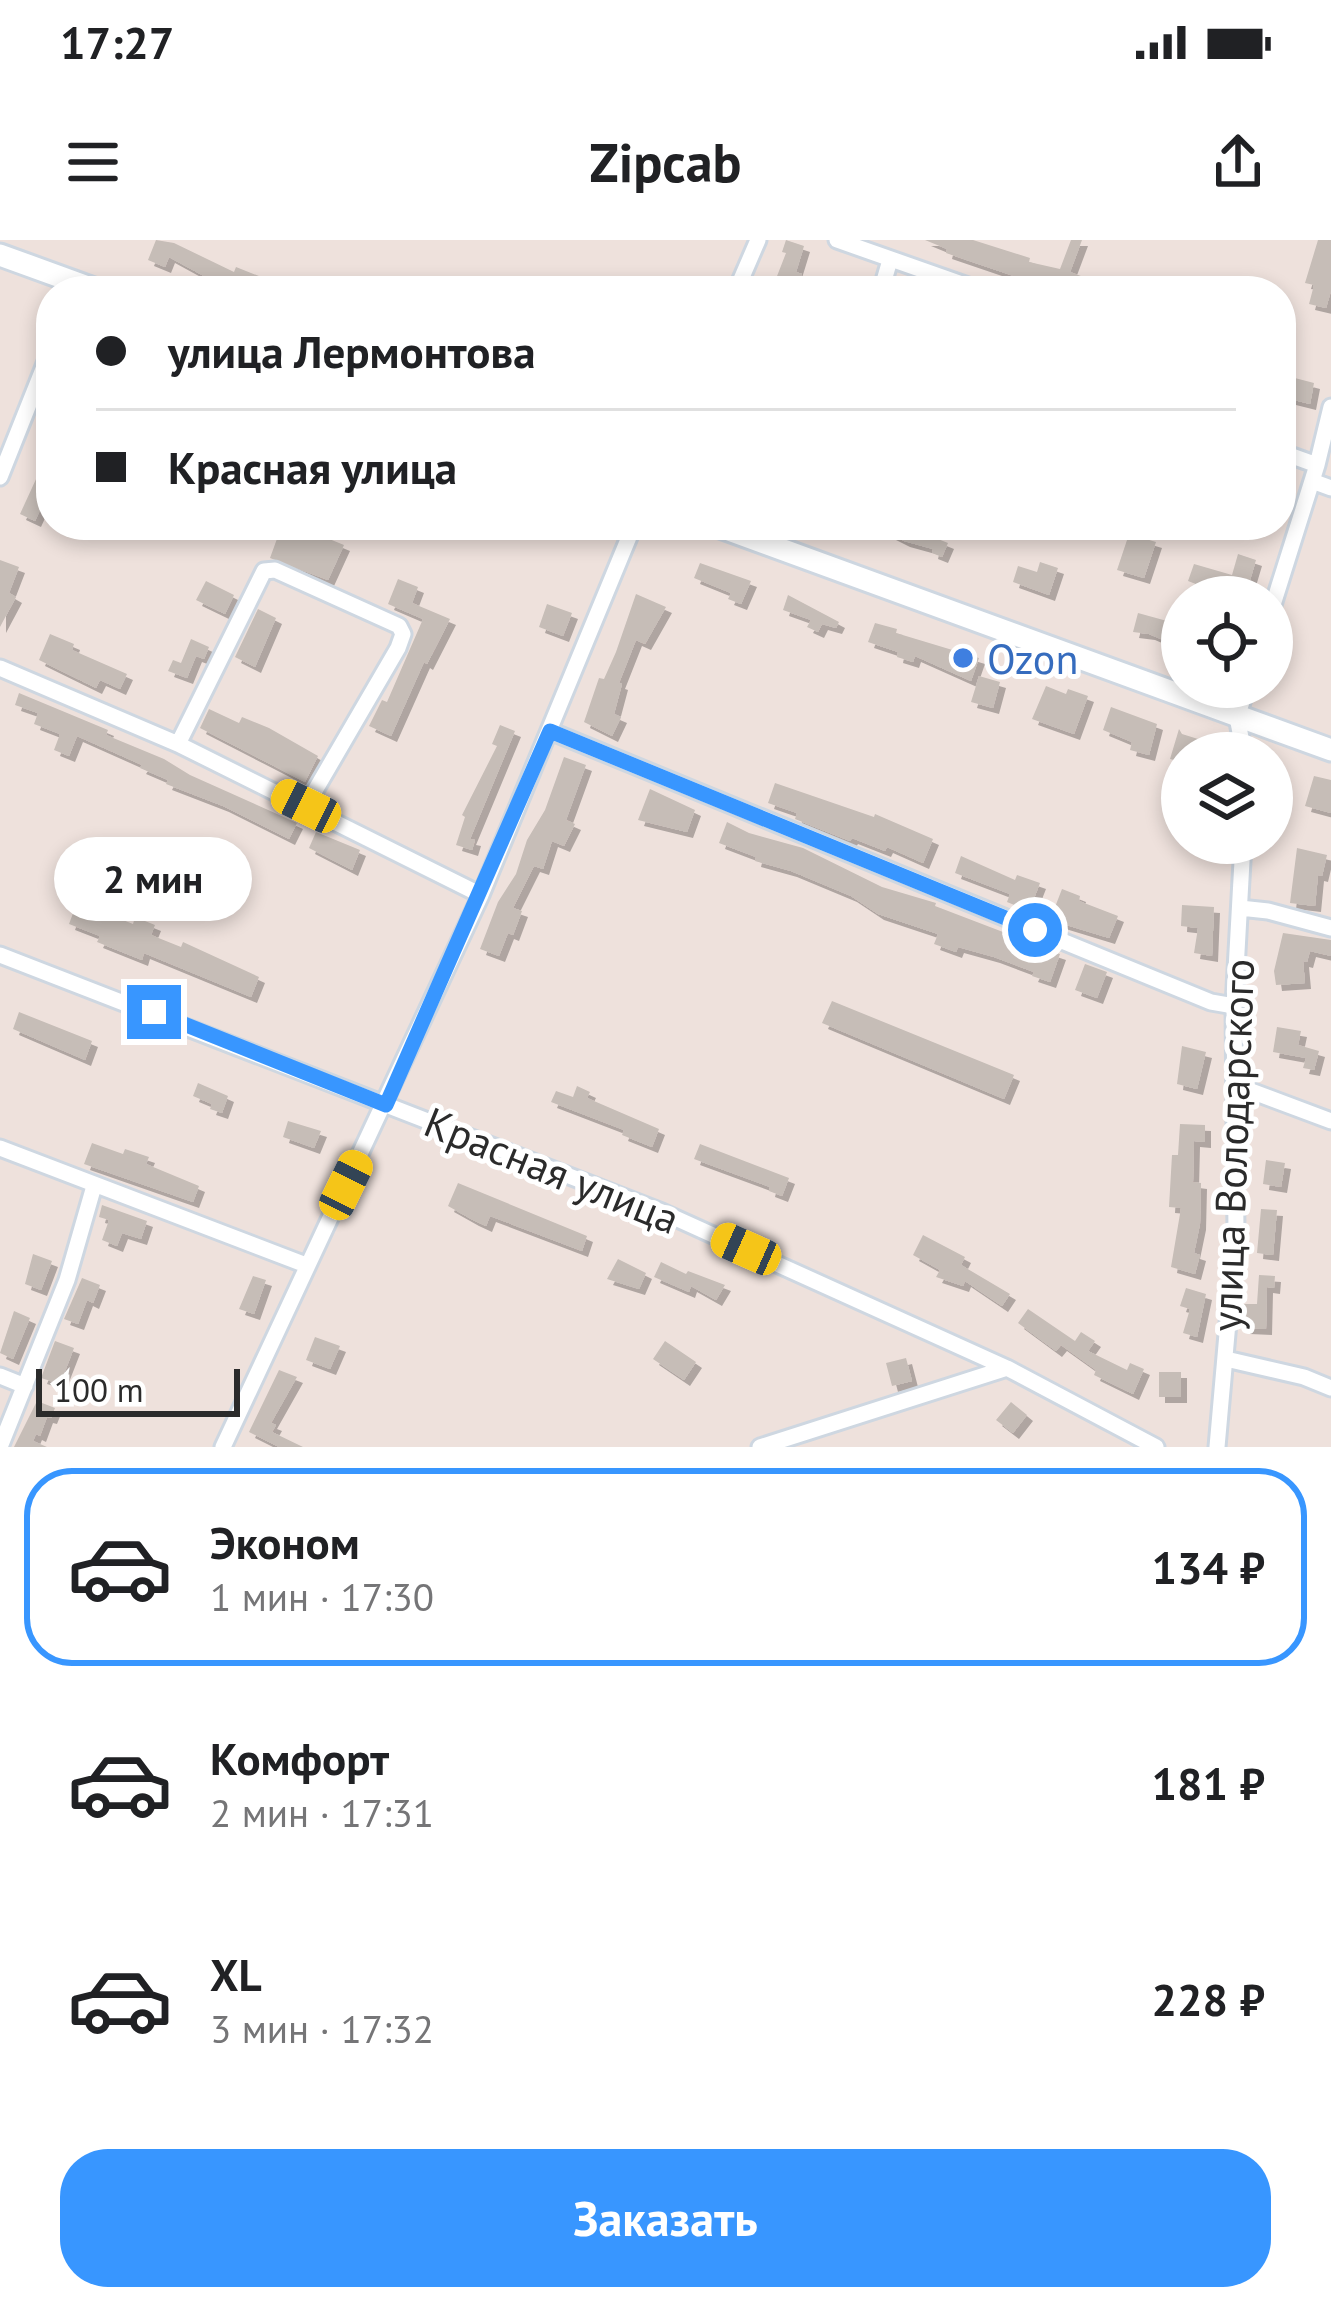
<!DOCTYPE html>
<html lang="ru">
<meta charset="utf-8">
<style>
:root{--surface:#fff;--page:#f6f6f6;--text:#202124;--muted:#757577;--line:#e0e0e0;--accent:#3896ff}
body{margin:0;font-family:"PT Sans",sans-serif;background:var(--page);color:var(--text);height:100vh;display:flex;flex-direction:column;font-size:45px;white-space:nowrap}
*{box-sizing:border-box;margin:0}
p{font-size:39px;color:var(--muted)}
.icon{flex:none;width:66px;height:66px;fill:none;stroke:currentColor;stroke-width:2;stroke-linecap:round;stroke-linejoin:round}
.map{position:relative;height:1207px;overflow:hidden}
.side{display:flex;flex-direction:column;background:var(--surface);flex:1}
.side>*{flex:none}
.top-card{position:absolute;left:36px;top:36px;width:1260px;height:264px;border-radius:48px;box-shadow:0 6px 18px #0003;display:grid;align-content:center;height:264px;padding:0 60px;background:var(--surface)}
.tools{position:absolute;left:1161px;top:336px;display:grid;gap:24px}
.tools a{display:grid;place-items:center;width:132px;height:132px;border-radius:50%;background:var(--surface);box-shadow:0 6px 18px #0003;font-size:60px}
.scale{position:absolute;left:36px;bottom:30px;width:204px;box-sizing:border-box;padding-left:12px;border:6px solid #2b2b2b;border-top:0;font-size:33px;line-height:42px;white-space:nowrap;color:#2b2b2b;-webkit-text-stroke:9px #fff;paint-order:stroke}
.end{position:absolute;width:54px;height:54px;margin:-27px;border:15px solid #3896ff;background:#fff;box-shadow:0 0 0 6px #fff}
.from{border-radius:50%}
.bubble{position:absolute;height:84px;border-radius:42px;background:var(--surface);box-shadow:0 6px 18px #0003;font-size:39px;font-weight:800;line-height:84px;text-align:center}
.car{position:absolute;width:36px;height:72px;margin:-36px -18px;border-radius:15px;box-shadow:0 0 9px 3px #0007;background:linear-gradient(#f5c518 24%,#345 0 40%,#f5c518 0 76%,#345 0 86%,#f5c518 0)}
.top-card b{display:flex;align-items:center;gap:42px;height:114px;font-size:45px}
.top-card b+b{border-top:3px solid var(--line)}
.top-card i{width:30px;height:30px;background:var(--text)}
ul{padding:21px 0 0;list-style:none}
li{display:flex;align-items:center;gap:36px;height:198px;margin:0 24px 18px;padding:0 36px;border:6px solid transparent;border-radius:48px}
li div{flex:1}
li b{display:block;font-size:45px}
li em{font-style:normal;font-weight:800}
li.current{border-color:var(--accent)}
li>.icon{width:108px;height:108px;stroke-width:1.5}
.cta{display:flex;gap:24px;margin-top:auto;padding:24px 60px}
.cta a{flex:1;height:138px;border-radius:48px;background:var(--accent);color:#fff;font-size:48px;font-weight:800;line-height:138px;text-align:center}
.status{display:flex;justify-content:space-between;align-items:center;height:84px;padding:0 60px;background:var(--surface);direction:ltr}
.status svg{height:33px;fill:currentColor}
header{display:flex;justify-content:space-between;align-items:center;height:156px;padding:0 60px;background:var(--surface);font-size:54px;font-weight:800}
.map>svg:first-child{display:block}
.building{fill:#c6bdb7;filter:url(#shadow)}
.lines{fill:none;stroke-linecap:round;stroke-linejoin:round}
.minor-casing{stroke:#ced7e1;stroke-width:21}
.secondary-casing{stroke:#ced7e1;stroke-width:27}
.minor{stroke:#fff;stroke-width:15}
.secondary{stroke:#fff;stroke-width:21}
.route{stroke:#3896ff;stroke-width:15}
.shop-dot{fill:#3f7fe0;stroke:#fff;stroke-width:4.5}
.labels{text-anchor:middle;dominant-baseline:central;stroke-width:10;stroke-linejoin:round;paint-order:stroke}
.shop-label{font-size:42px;fill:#366cbe;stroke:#fff;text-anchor:start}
.street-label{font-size:42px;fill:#2b2b2b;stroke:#fff}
</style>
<div class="status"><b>17:27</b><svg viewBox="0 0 49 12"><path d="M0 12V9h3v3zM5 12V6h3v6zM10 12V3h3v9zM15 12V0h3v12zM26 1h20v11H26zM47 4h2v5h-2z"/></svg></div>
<header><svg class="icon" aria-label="menu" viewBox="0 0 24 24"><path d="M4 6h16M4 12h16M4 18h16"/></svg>Zipcab<svg class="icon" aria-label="share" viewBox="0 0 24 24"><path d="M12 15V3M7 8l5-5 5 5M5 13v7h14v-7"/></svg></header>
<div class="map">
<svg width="1331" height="1207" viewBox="0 0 1331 1207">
<defs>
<filter id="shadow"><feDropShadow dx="6" dy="6" stdDeviation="0" flood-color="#0004"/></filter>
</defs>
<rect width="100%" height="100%" fill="#eee1dc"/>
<path class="building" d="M156,0L174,3L234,32L236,27L269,40L266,51L240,47L215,37L213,41L169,17L165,27L148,20Z
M786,0L804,6L796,32L802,34L795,51L772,49L786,13L782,12Z
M925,0H973L1030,18L1029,22L1060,29L1071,0H1082L1070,32L1089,39L1084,51L1037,44L946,13L947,9Z
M1318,0H1331V51L1326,68L1309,64L1314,45L1305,43Z
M1291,137L1314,143L1310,164L1286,158Z
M37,237L51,242V246L35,281L20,274Z
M282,285H295L344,305L328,340L270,318Z
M872,285H903L948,303L942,317L932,313L933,309L904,301Z
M1129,294L1156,302L1144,338L1117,330Z
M1238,314L1256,320L1245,357H1197L1201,346L1188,341L1194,324L1232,335Z
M0,320L19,327L9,353L16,357L0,387Z
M1040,322L1058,328L1049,355L1013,342L1018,326L1037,332Z
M700,323L751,341L741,364L728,359L731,353L694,338Z
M398,339L418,347L412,363L450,379L427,424L424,422L391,496L369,486L382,460L387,462L423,379L388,364Z
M206,341L234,355L225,374L196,360Z
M636,354L666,367L645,404L636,400L619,443L622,444L614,474L621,477L612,496L584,482L599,438L604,439L616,412Z
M788,355L839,382L836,388L822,384L818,392L807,387L811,380L783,370Z
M547,364L572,373L563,396L539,387Z
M258,369L276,378L255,427L235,417Z
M1171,372L1182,377V408L1149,394L1133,392L1138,373L1167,381Z
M875,383L897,389L896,393L979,418L971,441L915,416L913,422L897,417L898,412L868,402Z
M50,394L74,404L72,410L127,434L120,449L100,440L96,448L39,420Z
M191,399L209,407L204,419L196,416L187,438L168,431L173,420L181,423Z
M979,436L1000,442L993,468L971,462Z
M1046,446L1066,454L1068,449L1088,456L1074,494L1032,479Z
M19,453L108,490L106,495L164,519L190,535L297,583L289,599L223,566L166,544L168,540L140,528L142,525L77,496L69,516L54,510L60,494L34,484L38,473L15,465Z
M1111,467L1157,484L1149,515L1130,510L1132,502L1103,490Z
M209,469L239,483L242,477L269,488L318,516L305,542L200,488Z
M500,485L515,491L470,599L475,600L472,610L456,605L465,577L462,575L497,506L492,504Z
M1179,489L1182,494L1198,499L1194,513H1182V522L1170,519Z
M564,517L586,525L566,580L575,584L564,606L552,601L543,629L534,626L513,668L522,671L513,695L508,693L499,716L480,709L498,662L516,634L527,600L545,570Z
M1314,536L1331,540V573L1305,566Z
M775,543L874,577L875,574L933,599L923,623L887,607L885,611L852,598L850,601L795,579L797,573L768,563Z
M650,549L695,570L687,592L638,580Z
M727,582L749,593L803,608L882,647L936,663L935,666L1003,692L1002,695L1060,714L1050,742L1032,736L1034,732L994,717L958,707L956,712L934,704L938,694L878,674L851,656L791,631L755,621L756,617L719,603Z
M316,592L360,610L352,630L309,608Z
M1297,608L1327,615L1322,636L1318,635L1315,666L1290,663Z
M961,616L1015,640L1017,635L1040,643L1029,671L1007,662L1010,654L955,633Z
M1062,649L1080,656L1079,661L1118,676L1109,698L1050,680Z
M1182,665L1214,667L1212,716L1194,713L1198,688L1181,686Z
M75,668L106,681L108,674L133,684L135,677L155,685L151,695L181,707L183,702L259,737L251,757L144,713L142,720L97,702L100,696L69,684Z
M1283,693L1331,700V716L1310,711L1307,722L1303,721L1305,743L1276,745L1274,731Z
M1085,724L1107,732L1097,758L1075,750Z
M832,761L1014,835L1004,859L822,783Z
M19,772L92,801L85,820L13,789Z
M1277,787L1301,791L1298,805L1319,811L1314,830L1303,828L1306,818L1273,812Z
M1182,806L1206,812L1197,849L1177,844Z
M198,843L228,856L222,873L210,869L212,864L193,856Z
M577,846L590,852L587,858L659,889L652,907L622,895L624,890L551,862L556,851L573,857Z
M288,881L321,891L314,908L283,897Z
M1180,884L1205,885V902L1194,901L1193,942L1201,943L1200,984L1194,1013L1200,1015L1195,1034L1171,1027L1181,968L1169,967L1172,915H1178Z
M92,903L123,914L125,909L149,917L146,924L199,946L193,962L84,924Z
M700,904L789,938L782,956L769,951L770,947L694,919Z
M1266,920L1285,923L1281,947L1263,944Z
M458,943L587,996L582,1011L490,976L486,986L473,980L448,966Z
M102,965L147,981L141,999L122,993L117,1006L102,1000L109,980L99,977Z
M1261,969L1277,970L1273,1015L1257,1013Z
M923,995L965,1017L961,1025L1010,1054L1002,1066L965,1041L963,1046L936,1037L940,1030L913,1015Z
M33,1014L52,1021L41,1050L25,1044Z
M618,1019L646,1033L639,1049L607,1039Z
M661,1022L686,1034L688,1031L725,1045L716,1060L691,1046L689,1052L654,1037Z
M1259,1035L1275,1036L1274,1048L1267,1047L1266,1089L1244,1088V1064H1257Z
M253,1036L266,1040L254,1074L239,1069Z
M82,1038L100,1045L93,1063L87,1060L78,1084L64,1079Z
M1186,1048L1206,1054L1197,1097L1183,1093L1190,1069L1180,1066Z
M1028,1069L1075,1101L1081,1092L1095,1101L1088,1111L1127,1130L1130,1123L1144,1129L1133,1154L1094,1135L1096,1130L1061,1105L1056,1111L1018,1083Z
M14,1071L30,1078L13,1119L0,1113Z
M315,1097L340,1106L330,1129L306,1120Z
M55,1101L74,1108L60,1144L41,1138Z
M665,1101L696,1122L684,1140L653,1119Z
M906,1118L912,1141L892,1146L886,1123Z
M279,1130L297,1137L271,1183L276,1185L272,1192L303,1207H279L249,1192Z
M1159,1132H1181V1157H1159Z
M37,1161L55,1168L51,1178L47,1177L40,1196L36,1194L33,1201L47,1207H14Z
M1011,1162L1027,1175L1013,1193L996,1180Z"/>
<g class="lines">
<defs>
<path id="minor" d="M837,0L982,51
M736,51L758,0
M881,51L890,20
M1281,212L1317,225
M0,237L51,109
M1312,241L1331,248
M1272,368L1317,225L1331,167
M0,428L178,504L481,655
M550,491L1211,762L1234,766
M178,504L264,331L275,330L399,386L403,394L398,408L306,566
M1244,513L1237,477L1247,447
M1240,668L1268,671L1331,688
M0,715L662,972L1007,1128L1156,1207
M1235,845L1331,881
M0,908L306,1025
M1226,1119L1304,1137L1331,1148
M0,1136L25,1146
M0,1207L67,1040L94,946
M223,1207L481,655L634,285
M760,1207L1007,1128
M1217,1207L1236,992L1234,766L1243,603"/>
<path id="secondary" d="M0,15L99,51
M715,285L1331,510"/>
</defs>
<use href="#minor" class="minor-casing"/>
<use href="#secondary" class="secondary-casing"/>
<use href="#minor" class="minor"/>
<use href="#secondary" class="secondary"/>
</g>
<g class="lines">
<path class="route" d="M154,772L386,865L550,491L1035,690"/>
</g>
<circle class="shop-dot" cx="963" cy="418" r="12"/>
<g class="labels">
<g class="shop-label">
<text x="987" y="418">Ozon</text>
</g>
<g class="street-label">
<text transform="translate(1232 905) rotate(-88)">улица Володарского</text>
<text transform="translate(552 930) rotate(22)">Красная улица</text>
</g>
</g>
</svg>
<div class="tools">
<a><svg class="icon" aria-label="locate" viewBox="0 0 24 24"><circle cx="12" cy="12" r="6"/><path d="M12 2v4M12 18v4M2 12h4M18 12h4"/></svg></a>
<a><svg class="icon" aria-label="layers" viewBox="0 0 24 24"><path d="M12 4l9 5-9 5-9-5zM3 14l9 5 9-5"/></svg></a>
</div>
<div class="scale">100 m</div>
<i class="end from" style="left:1035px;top:690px"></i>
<i class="end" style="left:154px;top:772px"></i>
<div class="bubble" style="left:54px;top:597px;width:198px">2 мин</div>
<i class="car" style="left:306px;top:566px;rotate:296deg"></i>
<i class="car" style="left:346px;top:945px;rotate:26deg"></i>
<i class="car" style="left:746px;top:1009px;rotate:294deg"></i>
<div class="top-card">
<b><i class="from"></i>улица Лермонтова</b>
<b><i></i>Красная улица</b>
</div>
</div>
<section class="side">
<ul>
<li class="current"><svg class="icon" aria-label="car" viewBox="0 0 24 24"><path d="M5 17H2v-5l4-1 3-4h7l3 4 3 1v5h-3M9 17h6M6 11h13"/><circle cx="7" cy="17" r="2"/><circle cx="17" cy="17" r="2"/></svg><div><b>Эконом</b><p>1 мин · 17:30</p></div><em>134 ₽</em></li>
<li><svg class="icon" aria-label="car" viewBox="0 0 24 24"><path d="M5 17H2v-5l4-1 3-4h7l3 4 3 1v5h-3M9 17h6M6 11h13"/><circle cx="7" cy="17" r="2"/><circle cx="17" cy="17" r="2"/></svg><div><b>Комфорт</b><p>2 мин · 17:31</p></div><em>181 ₽</em></li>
<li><svg class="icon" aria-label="car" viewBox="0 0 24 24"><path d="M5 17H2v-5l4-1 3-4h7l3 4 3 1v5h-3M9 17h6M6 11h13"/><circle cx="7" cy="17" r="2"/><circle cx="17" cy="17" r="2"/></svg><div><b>XL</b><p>3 мин · 17:32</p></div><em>228 ₽</em></li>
</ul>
<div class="cta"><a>Заказать</a></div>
</section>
